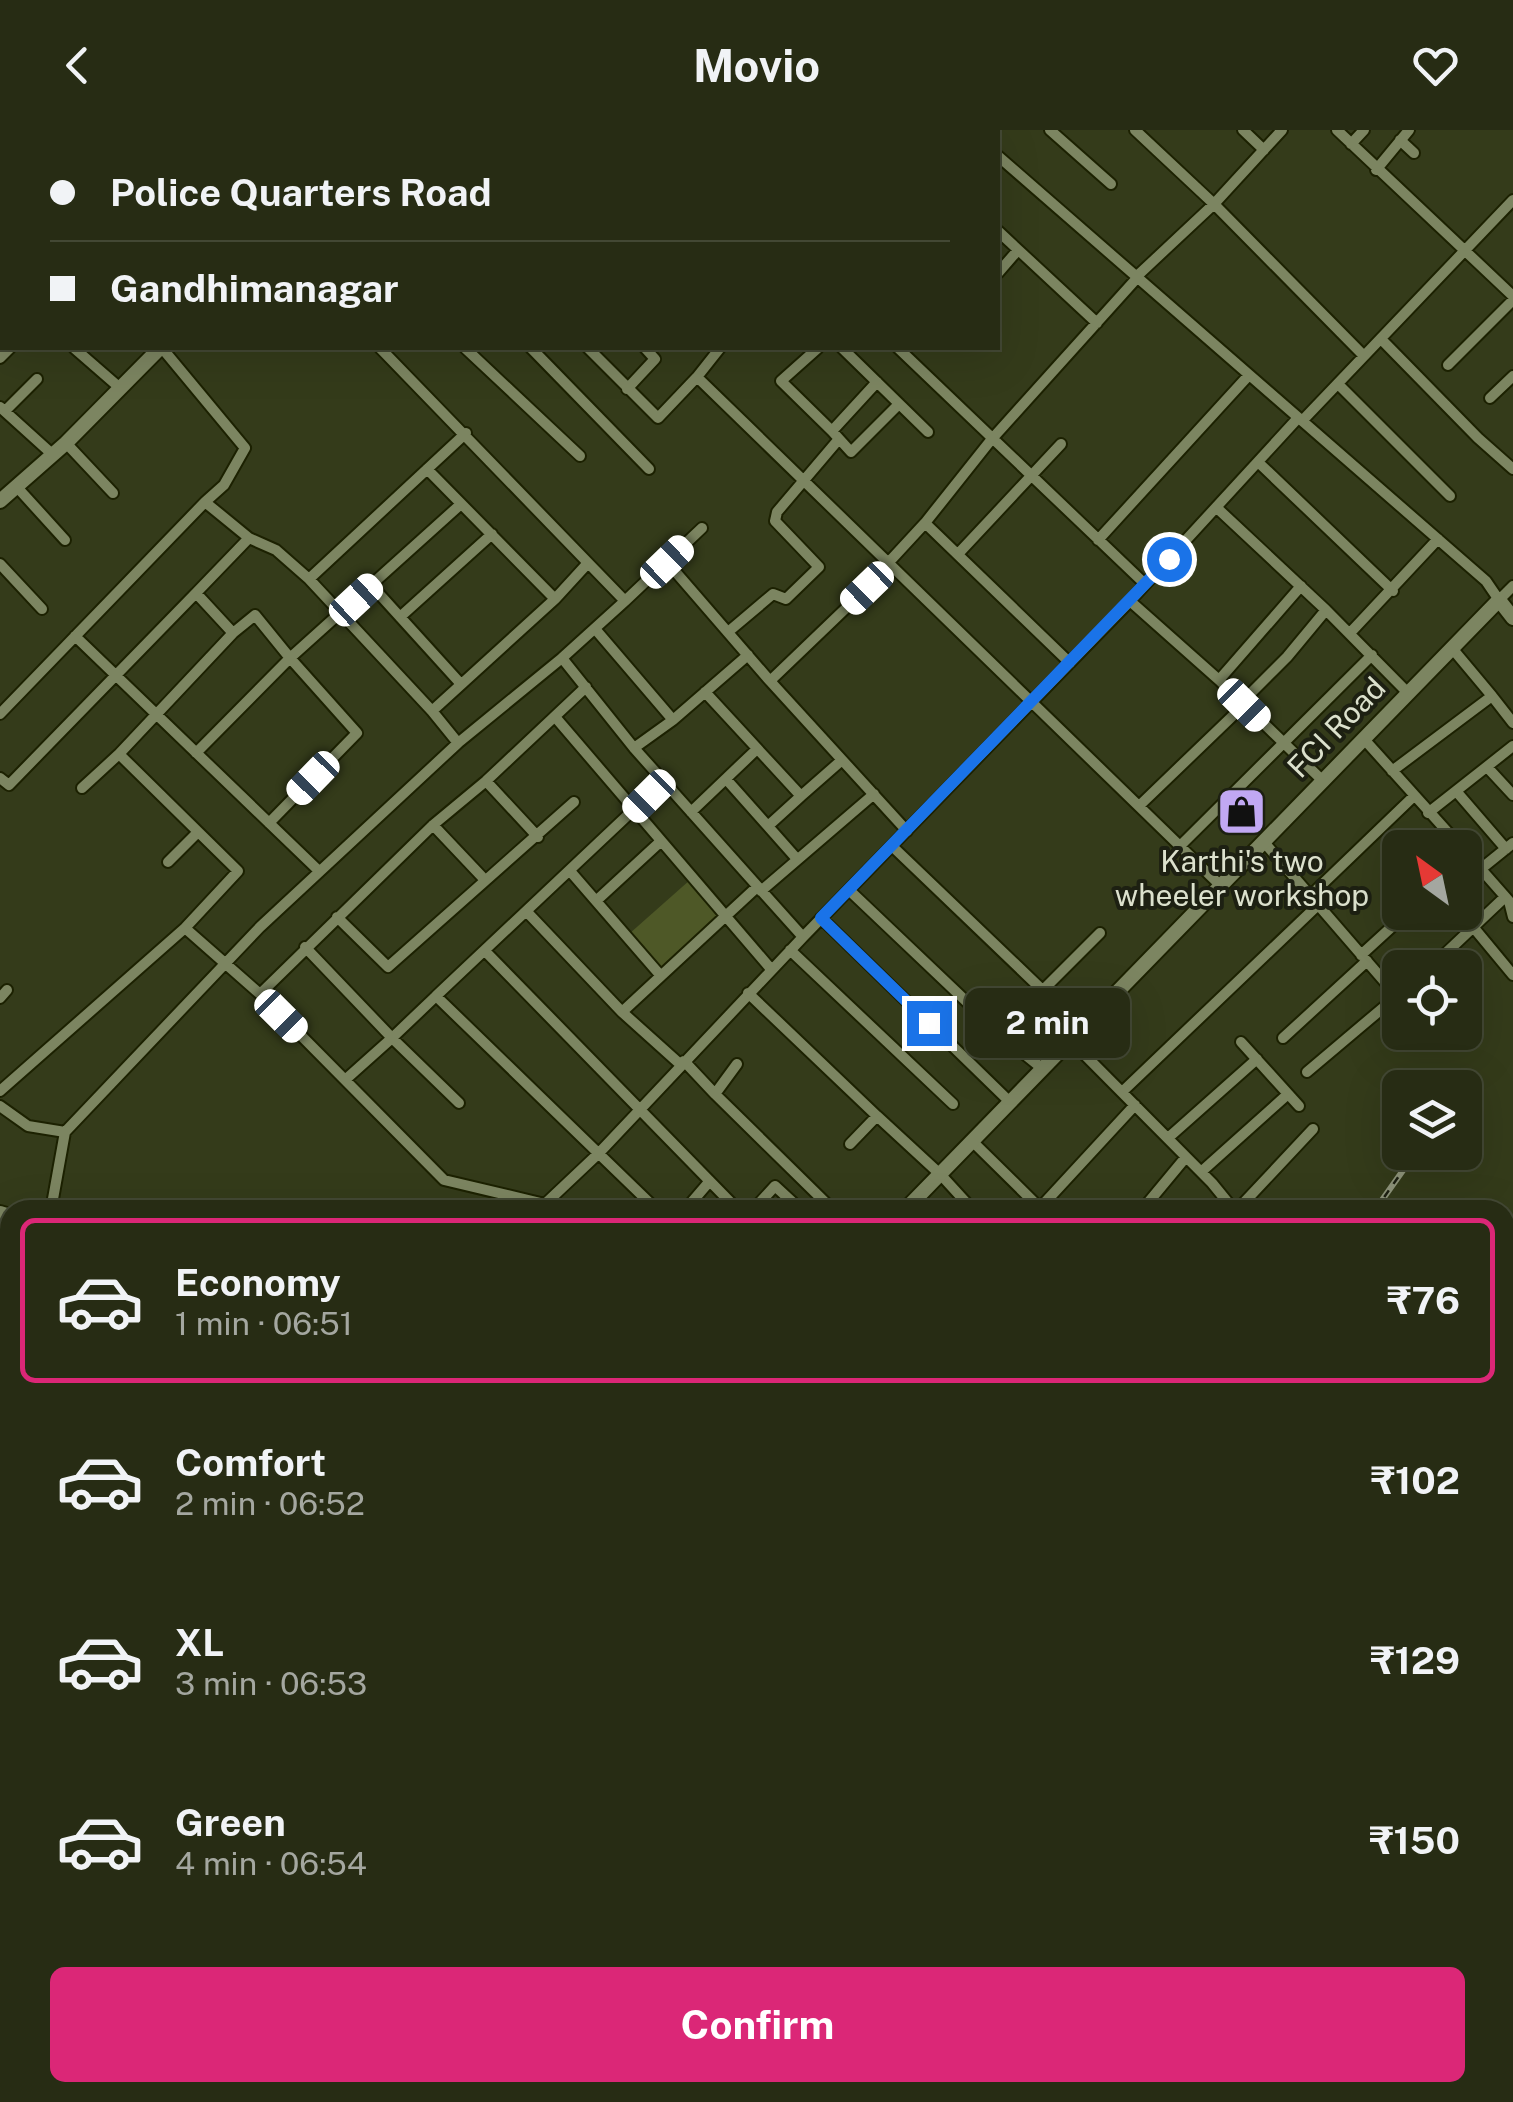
<!DOCTYPE html>
<meta charset="utf-8">
<style>
:root{--surface:#272c14;--page:#333822;--text:#f1f3f6;--muted:#a4a7a0;--line:#434834;--accent:#db2777}
body{margin:0;font-family:"Public Sans",sans-serif;background:var(--page);color:var(--text);height:100vh;display:flex;flex-direction:column;font-size:38px;white-space:nowrap}
*{box-sizing:border-box;margin:0}
p{font-size:32px;color:var(--muted)}
.icon{flex:none;width:55px;height:55px;fill:none;stroke:currentColor;stroke-width:2;stroke-linecap:round;stroke-linejoin:round}
.map{position:relative;flex:1;overflow:hidden}
.drawer{position:absolute;left:0px;top:1070px;width:1515px;height:902px;display:flex;flex-direction:column;background:var(--surface);border-radius:30px 30px 0 0;box-shadow:0 10px 40px #0002,0 0 0 2px var(--line)}
.drawer>*{flex:none}
.top-card{position:absolute;left:0px;top:0px;width:1000px;height:220px;box-shadow:0 10px 40px #0002,0 0 0 2px var(--line);display:grid;align-content:center;height:220px;padding:0 50px;background:var(--surface)}
.needle{width:65px;rotate:327deg}
.tools{position:absolute;left:1382px;top:700px;display:grid;gap:20px}
.tools a{display:grid;place-items:center;width:100px;height:100px;border-radius:15px;background:var(--surface);box-shadow:0 10px 40px #0002,0 0 0 2px var(--line);font-size:50px}
.end{position:absolute;width:45px;height:45px;margin:-22px;border:12px solid #1a73e8;background:#fff;box-shadow:0 0 0 5px #fff}
.from{border-radius:50%}
.bubble{position:absolute;height:70px;border-radius:15px;background:var(--surface);box-shadow:0 10px 40px #0002,0 0 0 2px var(--line);font-size:32px;font-weight:700;line-height:70px;text-align:center}
.car{position:absolute;width:30px;height:60px;margin:-30px -15px;border-radius:12px;box-shadow:0 0 8px 2px #0007;background:linear-gradient(#fff 24%,#345 0 40%,#fff 0 76%,#345 0 86%,#fff 0)}
.top-card b{display:flex;align-items:center;gap:35px;height:95px;font-size:38px}
.top-card b+b{border-top:2px solid var(--line)}
.top-card i{width:25px;height:25px;background:var(--text)}
ul{padding:18px 0 0;list-style:none}
li{display:flex;align-items:center;gap:30px;height:165px;margin:0 20px 15px;padding:0 30px;border:5px solid transparent;border-radius:15px}
li div{flex:1}
li b{display:block;font-size:38px}
li em{font-style:normal;font-weight:700}
li.selected{border-color:var(--accent)}
li>.icon{width:90px;height:90px;stroke-width:1.5}
.cta{display:flex;gap:20px;margin-top:auto;padding:20px 50px}
.cta a{flex:1;height:115px;border-radius:15px;background:var(--accent);color:#fff;font-size:40px;font-weight:700;line-height:115px;text-align:center}
header{display:flex;justify-content:space-between;align-items:center;height:130px;padding:0 50px;background:var(--surface);font-size:45px;font-weight:700}
.map>svg:first-child{display:block}
.green{fill:#4e5827}
.lines{fill:none;stroke-linecap:round;stroke-linejoin:round}
.street-casing{stroke:#1c2101;stroke-width:14}
.secondary-casing{stroke:#1c2101;stroke-width:18}
.street{stroke:#7c8561;stroke-width:10}
.secondary{stroke:#7c8561;stroke-width:14}
.rail-casing{stroke:#8f957b;stroke-width:6}
.rail{stroke:#1d2012;stroke-width:2.5;stroke-dasharray:8;stroke-linecap:butt}
.route{stroke:#1a73e8;stroke-width:12}
.labels{text-anchor:middle;dominant-baseline:central;stroke-width:8;stroke-linejoin:round;paint-order:stroke}
.street-label{font-size:30px;fill:#dce1cd;stroke:#1d2012}
.poi-label{font-size:30px;fill:#dce1cd;stroke:#1d2012}
</style>
<header><svg class="icon" aria-label="back" viewBox="0 0 24 24"><path d="M15 5l-7 7 7 7"/></svg>Movio<svg class="icon" aria-label="heart" viewBox="0 0 24 24"><path d="M12 20l-8-8c-3-5 5-10 8-4 3-6 11-1 8 4z"/></svg></header>
<div class="map">
<svg width="1513" height="1972" viewBox="0 0 1513 1972">
<rect width="100%" height="100%" fill="#343b1a"/>
<path class="green" d="M690,750L721,787L661,842L629,804Z"/>
<g class="lines">
<defs>
<path id="street" d="M189,0L193,2
M520,0L523,2
M588,0L591,2
M728,0L731,2
M968,0L970,2
M1050,0L1111,54
M1135,0L1214,74L1364,226
M1243,0L1264,20
M1337,0L1513,166
M14,2L16,0
M467,2L470,0
M675,2L677,0
M1400,10L1414,23
M1351,14L1364,0
M0,22L2,18
M998,26L1486,451L1499,470L1513,456
M1376,40L1409,0
M998,101L1097,193
M998,143L1018,120
M1136,147L1214,74L1282,0
M0,205L2,208
M1381,209L1478,308L1513,339
M74,218L120,258
M162,218L245,318L224,355L205,372
M380,218L625,471L562,528
M465,218L580,326
M531,218L649,339
M588,218L658,288L697,247
M720,218L697,247L1220,755
M818,218L781,251L832,301
M842,218L928,302
M898,218L1145,454
M0,228L10,218
M1448,235L1513,170
M877,252L832,301L851,322L899,274
M1338,254L1450,366
M627,259L655,229L645,218
M1490,268L1513,246
M0,277L52,324
M5,281L37,249
M1302,291L1513,70
M466,303L309,449L432,581L458,613L562,528L634,618L803,807L1130,471L1298,288
M66,313L113,363
M1259,333L1393,461
M427,339L555,469L432,581
M16,356L65,410
M1217,378L1326,480
M925,393L1070,533
M1098,410L1249,245
M958,424L1061,314
M667,432L770,551
M889,432L925,393L991,310L1137,148
M0,434L42,479
M891,435L770,551L907,701
M372,456L460,553
M196,463L249,408
M555,469L588,433
M625,471L702,398
M1130,471L1219,550L1323,651
M400,487L492,404
M596,500L673,590L748,525
M728,502L773,464L786,469L819,437L775,391L777,382L839,309
M1350,503L1438,409
M75,506L318,740
M1451,517L1492,566
M1219,550L1301,456
M586,557L486,651L433,695L260,864L444,1050L545,1074L599,1023L803,807
M705,562L801,666L842,630
M1241,573L1287,527L1326,480L1407,562
M0,584L205,372L249,408L276,420L309,449
M556,588L771,839
M1363,608L1462,718
M634,618L673,590
M196,623L290,528L357,603L269,693
M1487,637L1513,665
M1392,641L1492,566L1513,593
M0,648L9,655L196,463L233,503L255,485L290,528L461,374
M726,649L797,729
M486,651L538,707
M82,658L119,624
M1456,661L1506,719
M1139,676L1244,575
M691,682L757,619
M1428,683L1513,616
M433,695L485,750
M768,696L801,666
M1263,711L1397,866L1400,864
M892,716L1082,898
M1180,716L1372,525
M1465,721L1509,771L1513,787
M168,732L198,702
M1482,738L1513,713
M570,741L661,846
M849,760L1008,911L1043,939
M761,761L874,664
M1310,766L1414,666
M596,771L660,712
M527,782L622,882L681,935
M337,787L388,837L574,672
M821,788L1010,972
M185,798L238,741L119,624L233,503
M1474,798L1513,845
M305,817L392,908L436,866
M790,820L953,974
M485,821L738,1080
M1361,825L1408,782
M1430,838L1505,767
M1043,860L1100,803
M748,863L877,986
M0,868L7,860
M622,882L757,757
M1283,908L1367,831
M1070,910L1212,1053L1234,1080
M1241,912L1299,976
M684,931L715,964
M737,934L715,964L828,1075L823,1080
M1307,942L1397,866
M345,950L392,908L459,973
M0,961L185,798L260,864
M1122,962L1318,775
M0,976L28,996L65,1002
M1168,1008L1257,929
M972,1011L1042,1080
M850,1014L877,986L941,1045L973,1080
M1201,1042L1288,964
M51,1080L65,1002L260,797L458,613
M657,1080L436,866L664,651
M685,1080L709,1052
M753,1080L775,1056L801,1080
M1038,1080L1135,975
M1142,1080L1186,1027
M1237,1080L1313,999
M0,1139L10,1149
M0,1216L10,1227
M0,1303L10,1315
M0,1337L10,1329
M1505,1457L1509,1451
M0,1584L10,1574
M0,1665L10,1655
M0,1742L10,1732
M0,1746L10,1756
M1505,1761L1513,1757
M0,1827L10,1817
M1513,1827L1510,1829L1513,1834
M1505,1864L1513,1857
M0,1886L10,1897
M1505,1901L1513,1913
M1505,1951L1513,1943
M22,1972L32,1962
M331,1972L342,1962
M428,1972L442,1965L451,1972
M462,1972L472,1962
M543,1972L552,1962
M1103,1972L1116,1964L1124,1972
M1271,1972L1288,1962
M1409,1972L1426,1962
M1485,1972L1494,1962"/>
<path id="secondary" d="M364,2L367,0
M0,371L66,313L160,218
M905,1080L1499,470L1513,488
M0,1083L10,1086
M198,1962L207,1972"/>
</defs>
<use href="#street" class="street-casing"/>
<use href="#secondary" class="secondary-casing"/>
<use href="#street" class="street"/>
<use href="#secondary" class="secondary"/>
<defs>
<path id="rail" d="M1375,1080L1416,1022
M1505,1265L1513,1253
M1505,1714L1513,1711
M723,1972L729,1962
M747,1972L752,1962
M770,1972L776,1962
M853,1972L860,1962
M889,1972L905,1962
M935,1972L956,1962"/>
</defs>
<use href="#rail" class="rail-casing"/>
<use href="#rail" class="rail"/>
</g>
<g class="lines">
<path class="route" d="M929,893L821,788L1169,429"/>
</g>
<defs>
<symbol id="shop-square" viewBox="-11 -11 22 22"><rect x="-9" y="-9" width="18" height="18" rx="4" fill="#c1a8f3" stroke="#1d2012"/><path d="M-5-2.5h2.3a2.7 3.5 0 0 1 5.4 0H5L5.5 6h-11ZM-1.5-2.5h3a1.5 2.3 0 0 0-3 0Z" fill="#111"/></symbol>
</defs>
<g fill-rule="evenodd">
<use href="#shop-square" x="1214" y="654" width="55" height="55"/>
</g>
<g class="labels">
<g class="street-label">
<text transform="translate(1336 597) rotate(-46)">FCI Road</text>
</g>
<g class="poi-label">
<text x="1242" y="731">Karthi's two<tspan x="1242" dy="34">wheeler workshop</tspan></text>
</g>
</g>
</svg>
<div class="tools">
<a><svg class="needle" viewBox="-14 -14 28 28"><path d="M0-13l5 13h-10z" fill="#e53935"/><path d="M0 13l5-13h-10z" fill="#a4a7a0"/></svg></a>
<a><svg class="icon" aria-label="locate" viewBox="0 0 24 24"><circle cx="12" cy="12" r="6"/><path d="M12 2v4M12 18v4M2 12h4M18 12h4"/></svg></a>
<a><svg class="icon" aria-label="layers" viewBox="0 0 24 24"><path d="M12 4l9 5-9 5-9-5zM3 14l9 5 9-5"/></svg></a>
</div>
<i class="end from" style="left:1169px;top:429px"></i>
<i class="end" style="left:929px;top:893px"></i>
<div class="bubble" style="left:965px;top:858px;width:165px">2 min</div>
<i class="car" style="left:667px;top:432px;rotate:46deg"></i>
<i class="car" style="left:867px;top:458px;rotate:226deg"></i>
<i class="car" style="left:356px;top:470px;rotate:47deg"></i>
<i class="car" style="left:1244px;top:575px;rotate:135deg"></i>
<i class="car" style="left:313px;top:648px;rotate:224deg"></i>
<i class="car" style="left:649px;top:666px;rotate:225deg"></i>
<i class="car" style="left:281px;top:886px;rotate:135deg"></i>
<div class="top-card">
<b><i class="from"></i>Police Quarters Road</b>
<b><i></i>Gandhimanagar</b>
</div>
<section class="drawer">
<ul>
<li class="selected"><svg class="icon" aria-label="car" viewBox="0 0 24 24"><path d="M5 17H2v-5l4-1 3-4h7l3 4 3 1v5h-3M9 17h6M6 11h13"/><circle cx="7" cy="17" r="2"/><circle cx="17" cy="17" r="2"/></svg><div><b>Economy</b><p>1 min · 06:51</p></div><em>₹76</em></li>
<li><svg class="icon" aria-label="car" viewBox="0 0 24 24"><path d="M5 17H2v-5l4-1 3-4h7l3 4 3 1v5h-3M9 17h6M6 11h13"/><circle cx="7" cy="17" r="2"/><circle cx="17" cy="17" r="2"/></svg><div><b>Comfort</b><p>2 min · 06:52</p></div><em>₹102</em></li>
<li><svg class="icon" aria-label="car" viewBox="0 0 24 24"><path d="M5 17H2v-5l4-1 3-4h7l3 4 3 1v5h-3M9 17h6M6 11h13"/><circle cx="7" cy="17" r="2"/><circle cx="17" cy="17" r="2"/></svg><div><b>XL</b><p>3 min · 06:53</p></div><em>₹129</em></li>
<li><svg class="icon" aria-label="car" viewBox="0 0 24 24"><path d="M5 17H2v-5l4-1 3-4h7l3 4 3 1v5h-3M9 17h6M6 11h13"/><circle cx="7" cy="17" r="2"/><circle cx="17" cy="17" r="2"/></svg><div><b>Green</b><p>4 min · 06:54</p></div><em>₹150</em></li>
</ul>
<div class="cta"><a>Confirm</a></div>
</section>
</div>
